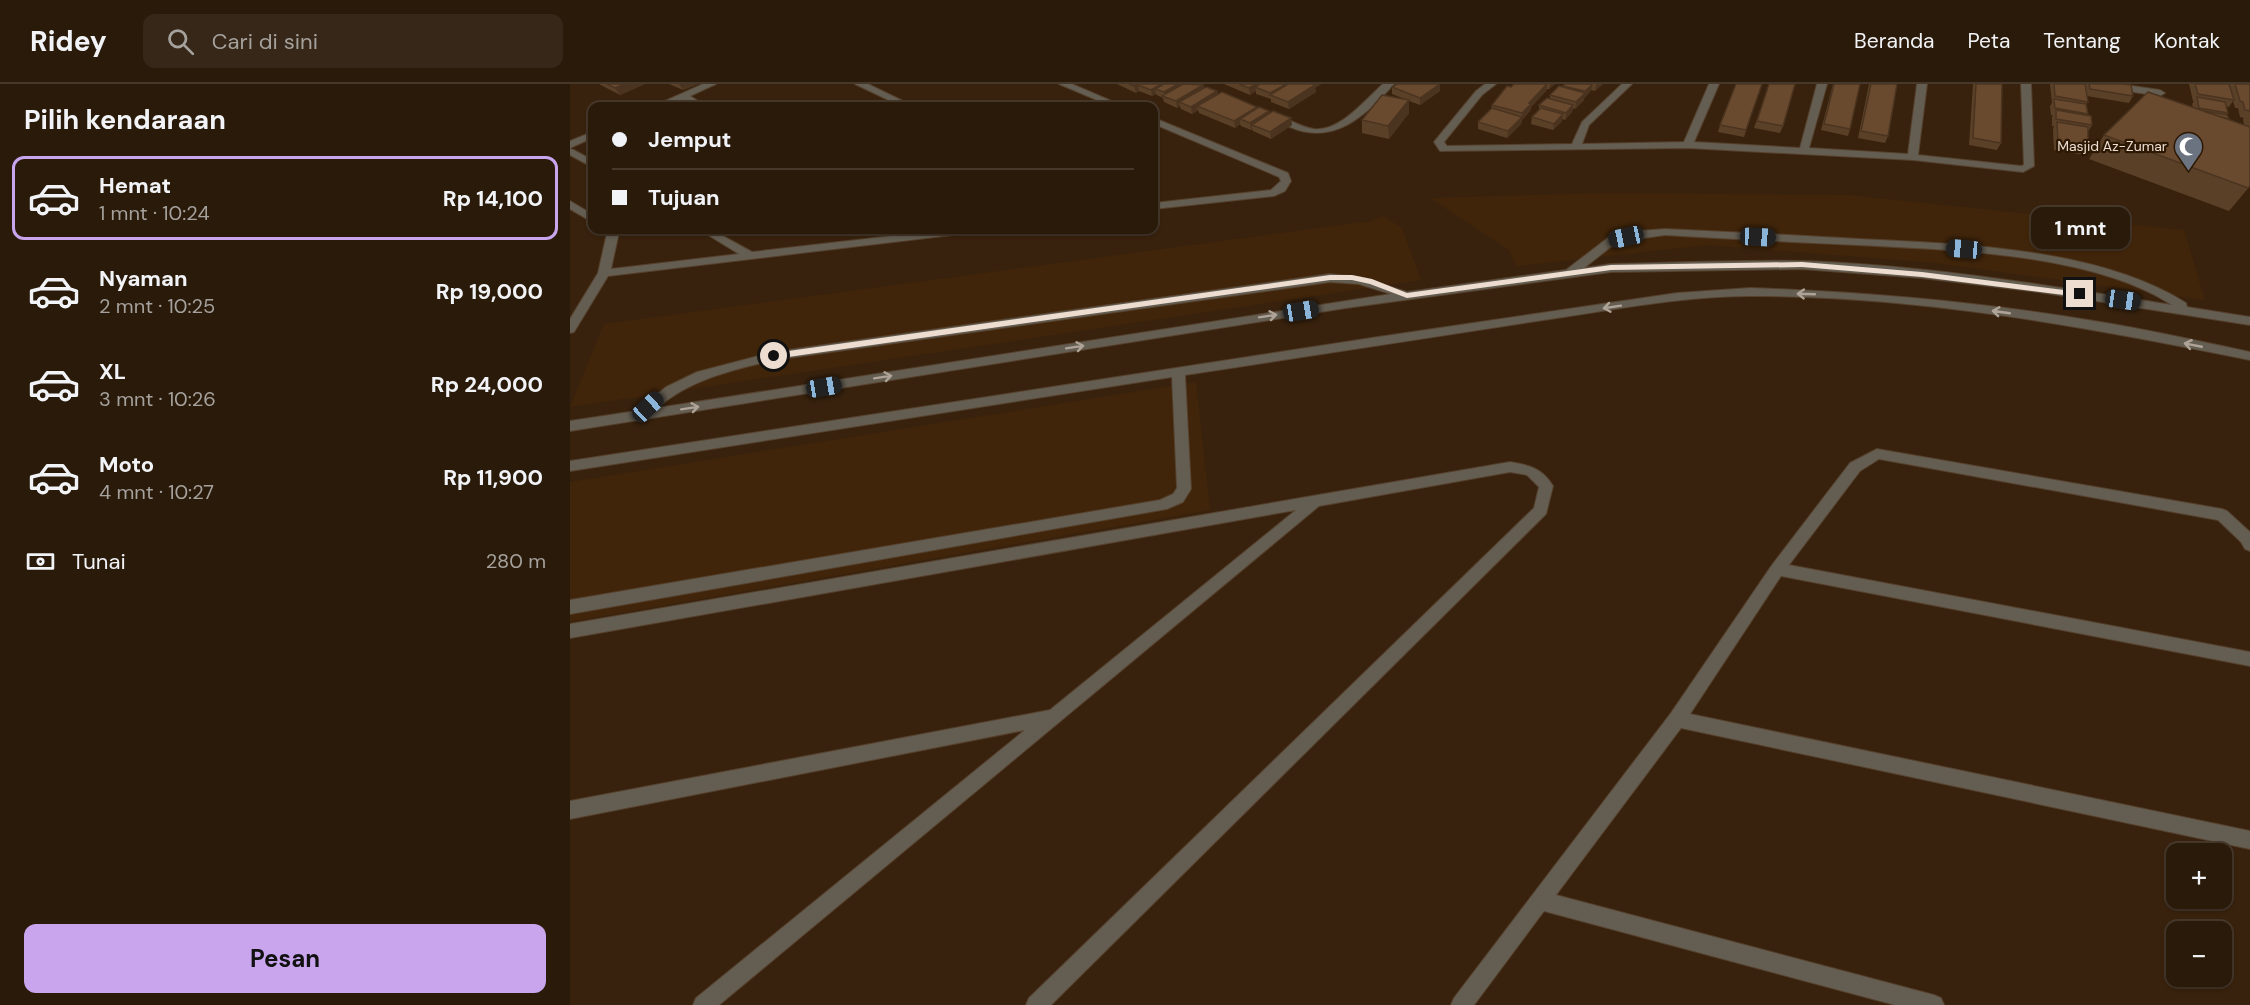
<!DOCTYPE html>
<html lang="id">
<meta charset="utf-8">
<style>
:root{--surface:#2a1a0a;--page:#362718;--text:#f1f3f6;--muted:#a5a19c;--line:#46382b;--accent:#c9a5ee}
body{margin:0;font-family:"DM Sans",sans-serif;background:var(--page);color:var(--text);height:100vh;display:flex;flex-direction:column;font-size:22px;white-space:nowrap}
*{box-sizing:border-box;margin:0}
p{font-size:20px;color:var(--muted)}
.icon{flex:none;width:33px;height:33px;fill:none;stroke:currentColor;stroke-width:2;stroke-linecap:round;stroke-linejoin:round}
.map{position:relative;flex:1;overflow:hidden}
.details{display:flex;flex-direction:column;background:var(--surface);width:570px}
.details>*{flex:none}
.top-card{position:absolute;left:18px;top:18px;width:570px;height:132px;border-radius:12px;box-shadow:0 2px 4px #0004,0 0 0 2px var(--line);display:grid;align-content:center;height:132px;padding:0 24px;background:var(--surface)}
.controls{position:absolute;left:1596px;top:759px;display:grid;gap:12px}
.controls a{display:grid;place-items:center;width:66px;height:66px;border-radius:12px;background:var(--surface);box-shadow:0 2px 4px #0004,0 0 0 2px var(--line);font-size:30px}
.end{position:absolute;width:27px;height:27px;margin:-14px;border:8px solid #edddd1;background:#111;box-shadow:0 0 0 3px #111}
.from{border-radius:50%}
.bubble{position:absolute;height:42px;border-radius:12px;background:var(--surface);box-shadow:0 2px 4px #0004,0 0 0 2px var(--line);font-size:20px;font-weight:700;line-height:42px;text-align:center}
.car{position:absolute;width:18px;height:36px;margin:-18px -9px;border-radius:8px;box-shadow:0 0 4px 2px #0007;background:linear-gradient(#222 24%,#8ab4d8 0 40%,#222 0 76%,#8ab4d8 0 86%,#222 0)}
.top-card b{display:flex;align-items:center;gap:21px;height:57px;font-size:22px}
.top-card b+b{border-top:2px solid var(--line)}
.top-card i{width:15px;height:15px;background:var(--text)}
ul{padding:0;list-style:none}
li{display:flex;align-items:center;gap:18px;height:84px;margin:0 12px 9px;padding:0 12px;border:3px solid transparent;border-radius:12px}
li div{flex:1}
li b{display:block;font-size:22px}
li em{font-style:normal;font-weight:700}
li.current{border-color:var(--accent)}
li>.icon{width:54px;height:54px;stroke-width:1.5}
h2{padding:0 24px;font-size:27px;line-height:72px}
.pay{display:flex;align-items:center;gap:15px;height:66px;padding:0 24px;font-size:22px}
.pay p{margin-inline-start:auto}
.primary-button{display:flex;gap:12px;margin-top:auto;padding:12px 24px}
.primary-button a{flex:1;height:69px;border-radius:12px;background:var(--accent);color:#111;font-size:24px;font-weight:700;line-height:69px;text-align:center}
header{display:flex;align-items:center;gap:36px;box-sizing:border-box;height:84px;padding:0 30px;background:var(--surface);border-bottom:2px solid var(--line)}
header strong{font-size:28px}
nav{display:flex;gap:33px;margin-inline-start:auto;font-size:21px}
.search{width:420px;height:54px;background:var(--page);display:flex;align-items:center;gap:15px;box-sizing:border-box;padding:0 21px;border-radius:12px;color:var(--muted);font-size:22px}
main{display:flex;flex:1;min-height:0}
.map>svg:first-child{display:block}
.built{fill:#40250a}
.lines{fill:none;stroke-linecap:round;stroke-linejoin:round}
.minor-casing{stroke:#55402c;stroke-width:2}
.minor{fill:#645d51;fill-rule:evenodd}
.wall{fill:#5b4028;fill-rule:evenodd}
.shaded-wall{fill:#4a3420}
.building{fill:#6a4a2e;stroke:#4a3420;stroke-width:1.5}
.oneway{stroke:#afa397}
.route{fill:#edddd1}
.labels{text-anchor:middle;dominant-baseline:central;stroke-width:4.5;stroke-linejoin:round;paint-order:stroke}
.far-poi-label{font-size:14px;fill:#edddd1;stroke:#2d1804;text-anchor:end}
</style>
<header>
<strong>Ridey</strong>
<div class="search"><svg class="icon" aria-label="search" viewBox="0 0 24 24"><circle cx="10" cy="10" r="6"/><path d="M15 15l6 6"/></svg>Cari di sini</div>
<nav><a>Beranda</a><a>Peta</a><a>Tentang</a><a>Kontak</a></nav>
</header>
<main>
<section class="details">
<h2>Pilih kendaraan</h2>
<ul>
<li class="current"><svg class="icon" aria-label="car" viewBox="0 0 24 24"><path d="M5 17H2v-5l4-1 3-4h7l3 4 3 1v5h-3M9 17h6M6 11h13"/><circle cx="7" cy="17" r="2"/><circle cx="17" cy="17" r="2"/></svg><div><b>Hemat</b><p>1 mnt · 10:24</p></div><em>Rp 14,100</em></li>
<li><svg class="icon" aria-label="car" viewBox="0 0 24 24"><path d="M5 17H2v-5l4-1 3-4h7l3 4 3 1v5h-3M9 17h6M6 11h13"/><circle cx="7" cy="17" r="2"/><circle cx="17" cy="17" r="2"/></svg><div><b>Nyaman</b><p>2 mnt · 10:25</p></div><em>Rp 19,000</em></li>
<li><svg class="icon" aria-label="car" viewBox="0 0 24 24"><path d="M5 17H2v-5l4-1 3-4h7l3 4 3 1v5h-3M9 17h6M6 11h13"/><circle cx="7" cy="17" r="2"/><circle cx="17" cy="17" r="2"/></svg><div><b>XL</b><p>3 mnt · 10:26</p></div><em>Rp 24,000</em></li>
<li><svg class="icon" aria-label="car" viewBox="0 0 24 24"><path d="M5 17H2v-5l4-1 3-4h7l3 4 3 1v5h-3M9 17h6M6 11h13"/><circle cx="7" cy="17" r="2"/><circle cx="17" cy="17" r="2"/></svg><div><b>Moto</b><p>4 mnt · 10:27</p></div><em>Rp 11,900</em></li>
</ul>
<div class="pay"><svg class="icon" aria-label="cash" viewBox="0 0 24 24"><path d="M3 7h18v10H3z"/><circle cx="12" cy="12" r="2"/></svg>Tunai<p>280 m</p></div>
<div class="primary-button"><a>Pesan</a></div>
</section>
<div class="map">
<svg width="1680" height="921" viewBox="0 0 1680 921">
<rect width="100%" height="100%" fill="#38220d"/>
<path class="built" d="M1039,109L1278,111L1614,146L1635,216L1366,179L1138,161L946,182L939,166L860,114Z
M814,132L832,144L851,196L0,323L34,240L801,137Z
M626,298L640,426L0,538V398Z"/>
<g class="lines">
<defs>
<path id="minor" d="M133,0H146L120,12L136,22H126L112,16L96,22H84Z
M285,0H298L343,22H331Z
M489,0H502L553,22H541Z
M813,0H824C795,32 764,62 720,43C713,40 705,38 699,33L704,30C717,34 730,43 744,45C770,48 796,15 813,0Z
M915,0H926L912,11L874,58L877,62L1002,60L1012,38L1052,0H1062L1019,41L1012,60L1114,58L1139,0H1149L1124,58L1230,64L1247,0H1257L1239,64L1338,70L1347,0H1357L1348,71L1451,82L1454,81L1451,0H1461L1464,82L1453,88L1343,76L1118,64L870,67L864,58L906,7Z
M1525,0H1549L1590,6L1595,9L1590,12L1530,3Z
M584,34L718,89L721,97L715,107L704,112L584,125V119L701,106L711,97L709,93L584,40Z
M22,48V54L0,64L22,76V83L0,71V57Z
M0,117L22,130V138L0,125Z
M1095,145C1160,148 1225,151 1290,155C1393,160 1529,164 1616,219L1617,223L1680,233V241L1468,208L1352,194L1232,185L1041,188L776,224L0,347V337L66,327L96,303L127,288L204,268L760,190L789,193L837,208L996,186L1039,153L1068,147ZM1095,151C1159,155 1223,158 1287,161C1381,166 1522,169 1602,221C1480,202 1356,181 1232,177C1168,176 1104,179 1041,180L1014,184L1047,158ZM760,198L789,200L821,210L87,324C121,295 162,286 204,276Z
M33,146H47L49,148L41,185L169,170L130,146H142L182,168L375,146H405L399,149L38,192L4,248L0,249V235L28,189L37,149Z
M1180,204C1295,208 1410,218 1524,237C1576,245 1628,257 1680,268V276C1516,243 1350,212 1182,212C1110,212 1038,227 967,237C850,255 732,273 615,291L621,405L613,418L597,425L0,530V516L590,416L603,410L607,404L602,293L0,387V377L808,253L1107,209Z
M1307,365L1652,425L1657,427L1680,448V467L1675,465L1671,458L1648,436L1309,375L1290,387L1219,481L1680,568V582L1211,492L1120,630L1680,747V765L1111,644L986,811L1364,911L1371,914L1374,921H1325L974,827L904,921H881L884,914L1101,629L1202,481L1280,379Z
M940,378C959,381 972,384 983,402L976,430L481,921H456L459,914L964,424L969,403L957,391L940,388L749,422L149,921H123L126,914L455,646L0,735V717L480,626L726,426L0,554V540Z"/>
</defs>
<use href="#minor" class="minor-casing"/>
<use href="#minor" class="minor"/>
</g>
<path class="wall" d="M29,0H75L50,11Z
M99,0H128L113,6Z
M547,0H632L633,1L634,4L647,7L648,10L687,23V24L700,29L722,41L701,55L683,47L682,45L681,46L671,42L670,40L665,44L629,29L628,26L622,30L611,25L610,22L607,24L594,18L593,14L587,11L586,10L582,12L569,7L566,9Z
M654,0H751L745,4L746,8L719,25L701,18V15L686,10V7L680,11Z
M944,0H985L979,5H977L976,7L961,23L960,27L952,36L951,40L937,54L908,45V38L921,25L922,21Z
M995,0H1033L1025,7L1021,6L1014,14V16L1005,25L1003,24L1002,28L995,36L992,35V37L983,46L961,40L962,33L969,26V21L980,14V11L993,3Z
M1192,0L1174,53L1148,48L1150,41Z
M1199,0L1213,42L1210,49L1184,44Z
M1263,0H1290L1280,45L1278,52L1251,46Z
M1299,0H1327L1318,52L1315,59L1288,54Z
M1403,0H1432L1431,59L1427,66L1399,61Z
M1480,0H1553L1563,12L1559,19L1517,12L1518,18L1516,21L1518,30L1516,31L1522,41L1518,48V64L1514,71L1484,66L1483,45L1484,42H1482V33L1483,31H1481L1480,22L1482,19Z
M1619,0H1680V102L1659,127L1519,75L1534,51L1623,24L1622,20L1624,17H1623ZM1663,17L1665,24H1668L1670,33L1674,34L1673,35L1674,41L1659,35L1657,31L1658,29L1656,22L1659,23Z
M822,3L870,7L850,21L839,17V29L819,55L792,49V36L835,15L822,10Z"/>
<path class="shaded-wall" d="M55,0H75L50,11L45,4Z
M109,0H128L113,6Z
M591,0H604L585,5L586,10L582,12L581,6Z
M608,0H618L595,13L594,8Z
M686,0H698L685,3L686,7L680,11L679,4Z
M744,0H751L745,4L746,8L719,25L718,18L744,2Z
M870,0V7L850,21V14Z
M977,0L976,7L961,23L960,27L952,36L951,40L937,54L938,47L952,33V29L959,19Z
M980,0H985L979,5Z
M1027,0H1033L1025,7L1026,1Z
M568,1L569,7L566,9L564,2Z
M633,1L635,7L609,18L610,22L607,24L606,17Z
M1022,1L1021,7L1005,25L1006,18Z
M647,7L648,14L627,22L628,26L622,30L621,23Z
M839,16V29L819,55L818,42Z
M1003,21L1002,28L995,36L996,29Z
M687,23L688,30L670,35V40L665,44L664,37Z
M699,27L700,33L682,41V45L681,46L680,39Z
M993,30L992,37L983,46L984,40Z
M721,34L722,41L701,55L700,48Z"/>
<path class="building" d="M37,0H55L45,4Z
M559,0H591L581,6L568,1L564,2Z
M594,0H608L594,8L585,5Z
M613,0L633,1L606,17L592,12Z
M669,0H686L679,4Z
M690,0H716L700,9L685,3Z
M718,0H742L745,1L718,18L700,11Z
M827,0H870L850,14L822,3Z
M944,0H977L959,19L961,20L952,29L922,21L937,2L941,3Z
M995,0H1019L1022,1L1015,7L993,2Z
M1166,0H1192L1176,46L1150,41Z
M1199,0H1225L1213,42L1187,37Z
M1264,0H1290L1280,45L1254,40Z
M1301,0H1327L1318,52L1291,47Z
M1406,0H1432L1431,59L1403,54Z
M1484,0H1515L1518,18L1485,12Z
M1519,0H1553L1561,1L1563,12L1520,5Z
M1625,0H1659L1664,16L1628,10Z
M1665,0H1680V27L1675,26L1673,18L1670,17Z
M989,2L1015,9L1006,18L980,11Z
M636,3L647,7L621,23L609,18Z
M652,8L687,23L664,37L627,22Z
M1578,8L1680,43V102L1678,104L1534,51Z
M812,11L839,16L818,42L792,36Z
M1627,13L1655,18L1658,29L1629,24Z
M977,14L1003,21L996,29L969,21Z
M1484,15L1516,20L1518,30L1485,24Z
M689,23L699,27L680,39L670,35Z
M922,24L952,33L938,47L908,38Z
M971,24L993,30L984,40L962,33Z
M1486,26L1521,32L1522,41L1486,35Z
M703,27L721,34L700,48L682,41Z
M1635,27L1657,31L1659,35L1635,28Z
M1487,38L1518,43V64L1488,59Z"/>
<defs><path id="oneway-shaft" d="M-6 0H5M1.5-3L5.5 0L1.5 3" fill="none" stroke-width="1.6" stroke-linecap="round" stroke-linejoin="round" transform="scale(1.5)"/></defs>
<g class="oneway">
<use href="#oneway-shaft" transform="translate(1236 210) rotate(-178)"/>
<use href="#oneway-shaft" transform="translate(1042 223) rotate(171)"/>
<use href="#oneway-shaft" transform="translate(1431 228) rotate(-172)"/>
<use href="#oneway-shaft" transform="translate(698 232) rotate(-9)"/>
<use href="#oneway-shaft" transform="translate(1623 261) rotate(-169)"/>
<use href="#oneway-shaft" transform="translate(505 263) rotate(-9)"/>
<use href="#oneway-shaft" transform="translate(313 293) rotate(-9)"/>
<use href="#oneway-shaft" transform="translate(120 324) rotate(-9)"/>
</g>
<path class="route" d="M1232,178L1352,188L1510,208L1514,210L1510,213L1352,193L1232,183L1041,186L837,214L800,200L782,196H760L204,275L200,272L204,269L760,191H782L802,195L837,209L1041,181Z"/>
<defs>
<symbol id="mosque-pin" viewBox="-11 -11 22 30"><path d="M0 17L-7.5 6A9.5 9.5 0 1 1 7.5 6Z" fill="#6b7280" stroke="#2d1804"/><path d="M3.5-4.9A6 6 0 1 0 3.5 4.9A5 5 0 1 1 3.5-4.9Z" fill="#fff"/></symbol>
</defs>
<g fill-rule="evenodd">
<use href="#mosque-pin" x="1602" y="46" width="33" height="45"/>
</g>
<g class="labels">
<g class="far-poi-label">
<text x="1597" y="62">Masjid Az-Zumar</text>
</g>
</g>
</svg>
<div class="controls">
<a>+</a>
<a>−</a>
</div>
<i class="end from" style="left:204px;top:272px"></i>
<i class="end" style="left:1510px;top:210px"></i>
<div class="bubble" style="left:1461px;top:123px;width:99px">1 mnt</div>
<i class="car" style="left:1056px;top:153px;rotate:258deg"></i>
<i class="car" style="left:1188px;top:153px;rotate:93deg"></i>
<i class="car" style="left:1394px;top:165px;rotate:275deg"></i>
<i class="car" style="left:1553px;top:216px;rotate:98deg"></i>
<i class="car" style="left:731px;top:227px;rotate:81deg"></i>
<i class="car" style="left:254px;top:303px;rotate:81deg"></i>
<i class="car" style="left:78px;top:323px;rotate:47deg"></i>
<div class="top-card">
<b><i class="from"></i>Jemput</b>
<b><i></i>Tujuan</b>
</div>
</div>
</main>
